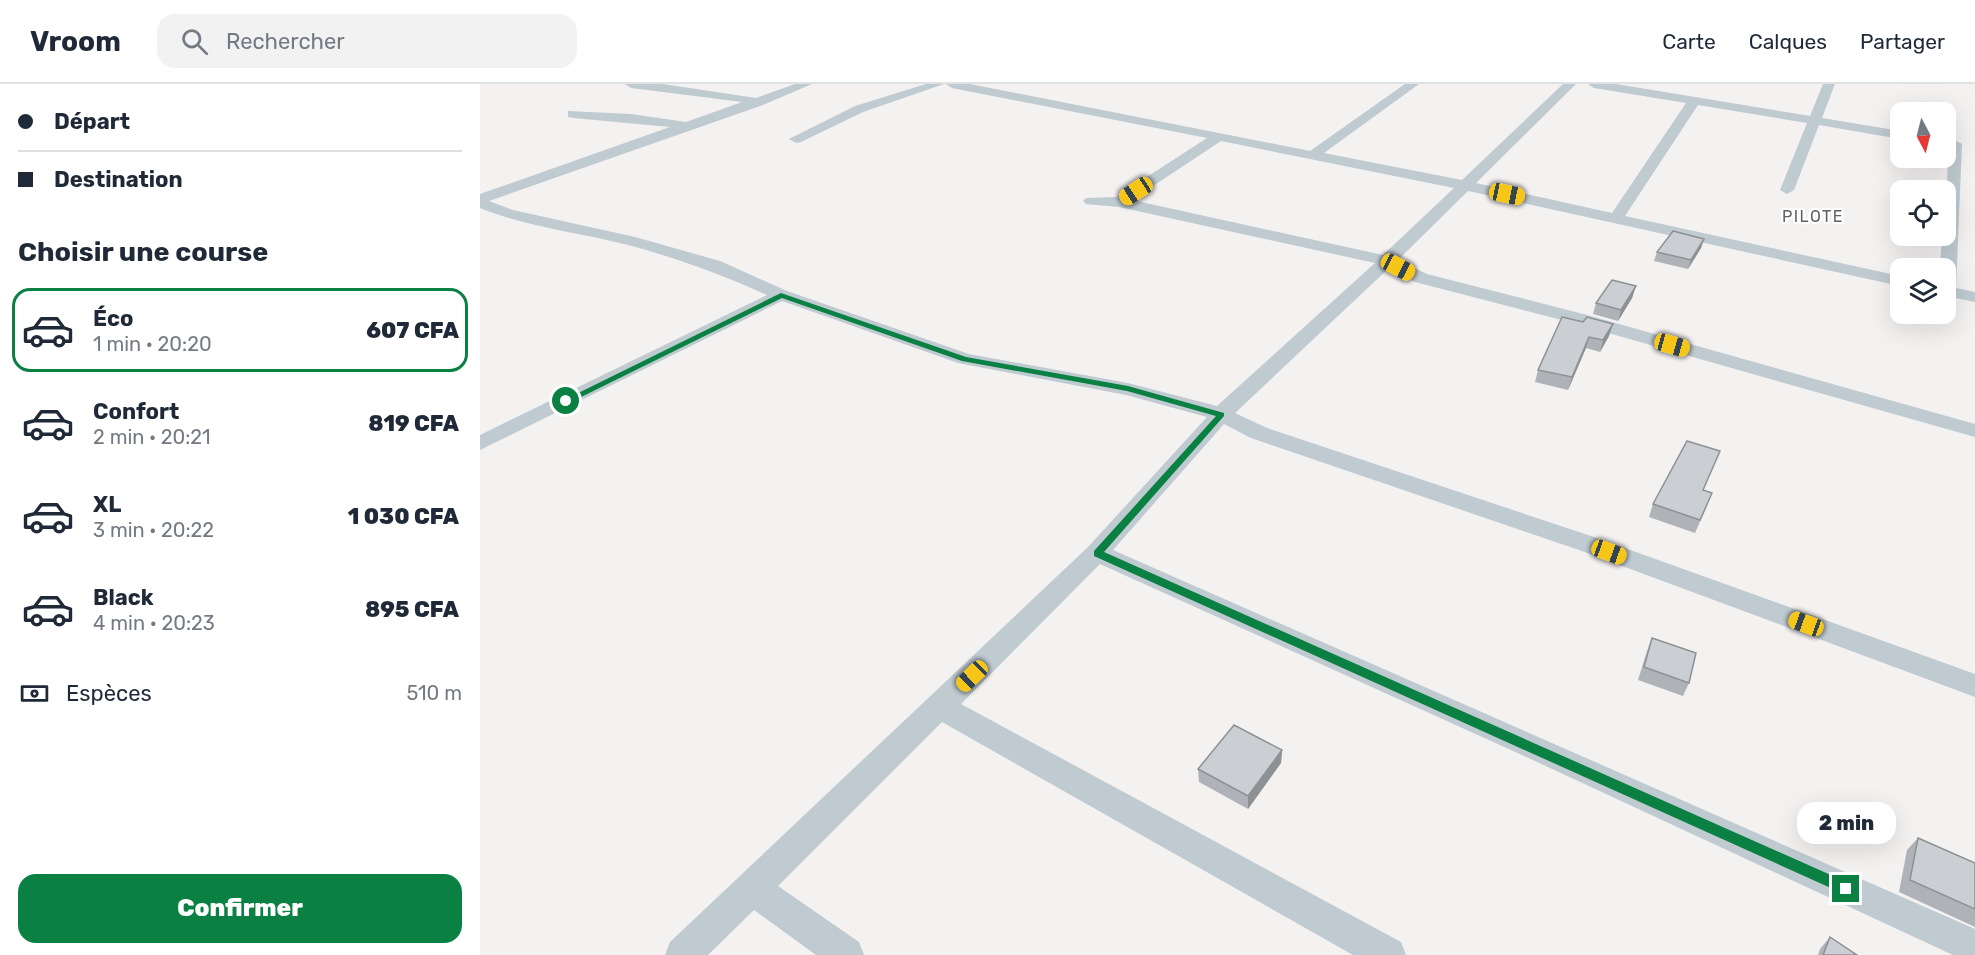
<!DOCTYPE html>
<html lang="fr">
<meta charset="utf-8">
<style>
:root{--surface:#fff;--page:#f2f2f3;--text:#1f2937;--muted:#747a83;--line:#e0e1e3;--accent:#0b8043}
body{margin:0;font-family:Rubik,sans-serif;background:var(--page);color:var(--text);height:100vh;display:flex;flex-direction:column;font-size:22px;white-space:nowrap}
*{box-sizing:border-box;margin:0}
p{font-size:20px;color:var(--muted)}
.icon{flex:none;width:33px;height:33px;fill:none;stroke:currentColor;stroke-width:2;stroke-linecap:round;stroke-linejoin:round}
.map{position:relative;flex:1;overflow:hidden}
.panel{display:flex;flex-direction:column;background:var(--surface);width:480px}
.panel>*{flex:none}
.hud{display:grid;align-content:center;height:132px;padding:0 18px;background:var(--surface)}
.needle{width:39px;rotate:173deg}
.controls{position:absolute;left:1410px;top:18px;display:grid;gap:12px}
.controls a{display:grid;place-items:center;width:66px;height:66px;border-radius:12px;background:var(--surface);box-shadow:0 6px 24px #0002;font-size:30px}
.end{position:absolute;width:27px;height:27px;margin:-14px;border:8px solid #0b8043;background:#fff;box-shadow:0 0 0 3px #fff}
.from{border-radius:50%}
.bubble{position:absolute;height:42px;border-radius:18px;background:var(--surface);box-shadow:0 6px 24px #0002;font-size:20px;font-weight:800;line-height:42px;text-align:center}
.car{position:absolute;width:18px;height:36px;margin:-18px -9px;border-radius:8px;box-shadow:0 0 4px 2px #0007;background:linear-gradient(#f5c518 24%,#345 0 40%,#f5c518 0 76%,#345 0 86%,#f5c518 0)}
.hud b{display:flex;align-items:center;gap:21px;height:57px;font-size:22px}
.hud b+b{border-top:2px solid var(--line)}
.hud i{width:15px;height:15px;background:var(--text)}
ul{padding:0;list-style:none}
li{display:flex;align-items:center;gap:18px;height:84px;margin:0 12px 9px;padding:0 6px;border:3px solid transparent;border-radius:18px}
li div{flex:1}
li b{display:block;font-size:22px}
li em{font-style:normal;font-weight:800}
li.on{border-color:var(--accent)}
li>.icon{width:54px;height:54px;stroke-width:1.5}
h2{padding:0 18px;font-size:27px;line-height:72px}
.pay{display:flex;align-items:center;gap:15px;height:66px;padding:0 18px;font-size:22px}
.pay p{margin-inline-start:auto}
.cta{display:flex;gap:12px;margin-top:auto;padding:12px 18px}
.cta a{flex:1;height:69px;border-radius:18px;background:var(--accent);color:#fff;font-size:24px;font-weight:800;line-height:69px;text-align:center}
header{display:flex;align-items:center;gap:36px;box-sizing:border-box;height:84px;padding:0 30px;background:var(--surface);border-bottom:2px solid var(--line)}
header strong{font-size:28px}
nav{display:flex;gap:33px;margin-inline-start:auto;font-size:21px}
.search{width:420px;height:54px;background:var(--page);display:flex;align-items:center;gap:15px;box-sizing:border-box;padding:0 21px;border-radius:18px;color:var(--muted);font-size:22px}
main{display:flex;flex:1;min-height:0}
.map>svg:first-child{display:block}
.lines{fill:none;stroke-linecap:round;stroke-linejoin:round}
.street{fill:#bfcad1;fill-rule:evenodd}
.wall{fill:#afb2b6}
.shaded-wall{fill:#8e9194}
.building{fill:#cbcfd4;stroke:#8e9194;stroke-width:1.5}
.route{fill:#0b8043}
.labels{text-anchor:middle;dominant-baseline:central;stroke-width:4.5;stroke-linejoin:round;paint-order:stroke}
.far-neighbourhood-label{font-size:16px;letter-spacing:1.5px;fill:#5d6267;stroke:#fff}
</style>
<header>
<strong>Vroom</strong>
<div class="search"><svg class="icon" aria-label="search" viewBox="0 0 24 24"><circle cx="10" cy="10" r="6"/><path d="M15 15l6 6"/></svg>Rechercher</div>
<nav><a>Carte</a><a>Calques</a><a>Partager</a></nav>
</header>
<main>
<section class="panel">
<div class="hud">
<b><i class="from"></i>Départ</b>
<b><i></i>Destination</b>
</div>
<h2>Choisir une course</h2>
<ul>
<li class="on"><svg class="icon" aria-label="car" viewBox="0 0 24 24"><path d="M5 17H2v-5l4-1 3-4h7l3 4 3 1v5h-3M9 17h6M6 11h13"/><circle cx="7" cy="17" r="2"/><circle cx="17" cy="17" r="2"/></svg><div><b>Éco</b><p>1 min · 20:20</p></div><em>607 CFA</em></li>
<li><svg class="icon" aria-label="car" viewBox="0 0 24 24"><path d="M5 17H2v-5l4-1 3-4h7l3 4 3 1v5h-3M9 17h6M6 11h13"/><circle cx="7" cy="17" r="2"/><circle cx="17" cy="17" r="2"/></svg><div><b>Confort</b><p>2 min · 20:21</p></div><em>819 CFA</em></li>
<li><svg class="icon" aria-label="car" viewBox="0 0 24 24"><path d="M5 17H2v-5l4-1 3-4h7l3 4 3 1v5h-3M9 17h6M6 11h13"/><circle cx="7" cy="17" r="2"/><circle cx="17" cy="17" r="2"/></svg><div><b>XL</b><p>3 min · 20:22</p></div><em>1 030 CFA</em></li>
<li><svg class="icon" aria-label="car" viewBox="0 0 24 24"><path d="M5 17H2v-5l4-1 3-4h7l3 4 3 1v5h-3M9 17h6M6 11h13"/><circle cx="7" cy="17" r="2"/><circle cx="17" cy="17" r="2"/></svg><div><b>Black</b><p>4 min · 20:23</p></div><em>895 CFA</em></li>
</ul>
<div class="pay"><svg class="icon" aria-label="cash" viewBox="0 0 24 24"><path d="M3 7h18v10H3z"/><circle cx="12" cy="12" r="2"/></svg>Espèces<p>510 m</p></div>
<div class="cta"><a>Confirmer</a></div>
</section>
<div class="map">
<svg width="1495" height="871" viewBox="0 0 1495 871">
<rect width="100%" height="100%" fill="#f4f1f1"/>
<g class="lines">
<path class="street" d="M145,0H183L276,14L315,0H332L283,21L9,117L33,126L155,153L240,177L307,207L489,270L648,299L737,322L895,179L639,123L606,120L603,117L606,114L636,113L727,54L472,4L466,0H490L830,67L925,0H939L844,69L982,96L1083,0H1096L996,99L1132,129L1206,19L1114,4L1108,0H1136L1330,32L1343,0H1355L1342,34L1420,47V55L1339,41L1314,106L1307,110L1300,106L1327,39L1218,21L1145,132L1420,192V202L988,107L918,176L947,190L1107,231L1495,340V353L1093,239L935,198L909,184L755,329L787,344L1117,454L1495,590V613L1099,466L771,354L744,340L633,466L1495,845V871H1473L1042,671L620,480L481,620L921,858L926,871H873L462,638L298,802L379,858L384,871H336L274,826L228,871H185L190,858L608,463L727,333L646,311L478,279L302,217L0,366V351L287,211C243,191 199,175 152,162C102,149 49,144 0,124V110L190,43L93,34L88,33V27L151,30L206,38L262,18L151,4ZM741,57L974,104L903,171L652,116Z
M446,0H464L383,28L321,58L316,59L309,55L375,22Z
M1475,56L1482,60L1476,204L1495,208V218L1466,212V184H1460L1462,152H1466L1468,60Z"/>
</g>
<path class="wall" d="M1224,155L1221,164L1208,185L1174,177L1177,168Z
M1156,202L1152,214L1138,237L1113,230L1116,219Z
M1103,238L1129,252L1120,268L1106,264L1088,306L1055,298L1058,286Z
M1224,406L1227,422L1215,449L1169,433L1173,420Z
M1172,554L1209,599L1203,612L1158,596L1167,567Z
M802,666L801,679L768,725L719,698L718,685Z
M1438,754L1495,779V843L1419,808L1427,766Z
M1350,853L1377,871H1338L1340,865Z"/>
<path class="shaded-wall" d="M1224,155L1221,164L1208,185L1211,176Z
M1156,202L1152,214L1138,237L1141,226Z
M1133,240L1129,252L1120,268L1123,256Z
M1109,253L1106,264L1088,306L1092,293Z
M802,666L801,679L768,725V712Z"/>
<path class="building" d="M1193,147L1224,155L1211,176L1177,168Z
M1132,196L1156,202L1141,226L1116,219Z
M1082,233L1103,238L1107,233L1133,240L1123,256L1109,253L1092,293L1058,286Z
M1207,357L1240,367L1223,406L1232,409L1220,436L1173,420Z
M1172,554L1216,569L1209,599L1164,583Z
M754,641L802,666L768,712L718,685Z
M1438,754L1495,779V825L1430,796Z
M1350,853L1377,871H1343Z"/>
<path class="route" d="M301,209L486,273L648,302L744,329V332L624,468L1371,800V809H1362L614,472V467L736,332L647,307L482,277L302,214L89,319L82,317Z"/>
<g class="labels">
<g class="far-neighbourhood-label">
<text x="1333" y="132">PILOTE</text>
</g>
</g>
</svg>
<div class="controls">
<a><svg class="needle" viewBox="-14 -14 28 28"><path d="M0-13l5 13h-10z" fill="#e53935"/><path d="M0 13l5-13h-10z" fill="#747a83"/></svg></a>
<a><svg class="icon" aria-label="locate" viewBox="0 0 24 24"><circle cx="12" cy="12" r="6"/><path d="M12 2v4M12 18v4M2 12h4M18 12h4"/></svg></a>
<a><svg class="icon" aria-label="layers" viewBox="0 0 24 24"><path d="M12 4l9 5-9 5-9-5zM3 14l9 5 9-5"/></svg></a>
</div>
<i class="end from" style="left:86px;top:317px"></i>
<i class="end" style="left:1366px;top:805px"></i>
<div class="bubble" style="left:1317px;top:718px;width:99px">2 min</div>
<i class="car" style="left:656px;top:107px;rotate:237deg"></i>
<i class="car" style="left:1027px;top:110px;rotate:102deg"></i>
<i class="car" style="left:918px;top:183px;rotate:118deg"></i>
<i class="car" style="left:1192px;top:261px;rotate:106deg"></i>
<i class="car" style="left:1129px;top:468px;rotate:110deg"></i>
<i class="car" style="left:1326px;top:540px;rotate:290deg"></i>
<i class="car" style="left:492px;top:592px;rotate:226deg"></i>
</div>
</main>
